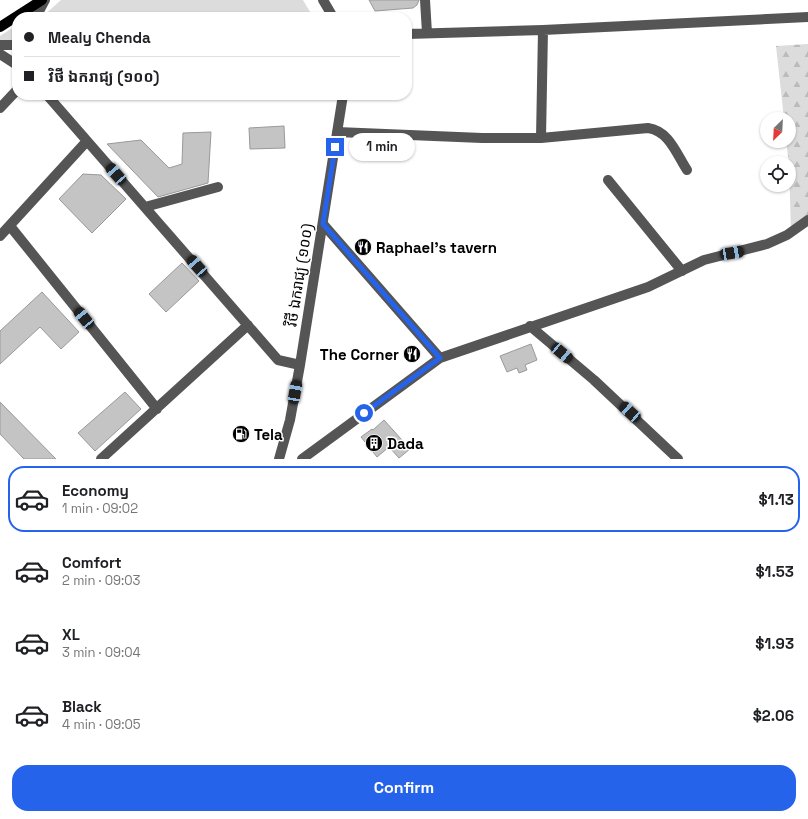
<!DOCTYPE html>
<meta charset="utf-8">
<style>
:root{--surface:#fff;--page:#f6f6f6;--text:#202124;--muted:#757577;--line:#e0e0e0;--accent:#2563eb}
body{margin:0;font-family:"Space Grotesk","Noto Sans Khmer",sans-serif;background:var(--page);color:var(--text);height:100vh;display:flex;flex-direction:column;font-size:15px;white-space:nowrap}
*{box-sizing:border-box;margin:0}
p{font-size:13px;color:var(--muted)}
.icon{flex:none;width:22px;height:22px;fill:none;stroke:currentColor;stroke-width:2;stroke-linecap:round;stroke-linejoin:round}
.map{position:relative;height:459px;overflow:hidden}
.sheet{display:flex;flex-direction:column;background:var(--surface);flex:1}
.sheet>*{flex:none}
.banner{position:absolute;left:12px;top:12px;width:400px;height:88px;border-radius:16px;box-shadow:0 1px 3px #0004;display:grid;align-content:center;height:88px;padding:0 12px;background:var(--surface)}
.needle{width:26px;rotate:204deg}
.fabs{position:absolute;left:760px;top:112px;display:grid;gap:8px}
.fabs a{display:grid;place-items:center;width:36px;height:36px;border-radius:50%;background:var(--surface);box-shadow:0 1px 3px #0004;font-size:20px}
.end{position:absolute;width:18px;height:18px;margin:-9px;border:5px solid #2563eb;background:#fff;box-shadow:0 0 0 2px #fff}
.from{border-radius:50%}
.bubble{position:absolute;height:28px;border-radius:14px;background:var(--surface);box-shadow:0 1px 3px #0004;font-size:13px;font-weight:700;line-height:28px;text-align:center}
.car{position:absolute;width:12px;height:24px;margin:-12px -6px;border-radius:5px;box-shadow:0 0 3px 1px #0007;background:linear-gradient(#222 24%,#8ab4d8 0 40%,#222 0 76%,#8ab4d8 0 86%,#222 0)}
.banner b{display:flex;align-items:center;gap:14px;height:38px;font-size:15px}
.banner b+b{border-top:1px solid var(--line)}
.banner i{width:10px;height:10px;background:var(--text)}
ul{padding:7px 0 0;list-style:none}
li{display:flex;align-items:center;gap:12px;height:66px;margin:0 8px 6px;padding:0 4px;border:2px solid transparent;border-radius:16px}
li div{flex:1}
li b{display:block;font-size:15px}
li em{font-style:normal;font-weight:700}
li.selected{border-color:var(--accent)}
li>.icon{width:36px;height:36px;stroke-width:1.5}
.button{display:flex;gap:8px;margin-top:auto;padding:8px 12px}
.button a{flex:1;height:46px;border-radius:16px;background:var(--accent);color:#fff;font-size:16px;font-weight:700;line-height:46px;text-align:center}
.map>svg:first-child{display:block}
.green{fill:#dcdcdc}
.forest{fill:url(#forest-firs)}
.building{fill:#c4c4c4;stroke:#999}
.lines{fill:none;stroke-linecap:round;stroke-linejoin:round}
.minor{stroke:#555;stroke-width:10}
.major{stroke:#000;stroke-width:10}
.route{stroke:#2563eb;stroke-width:5}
.labels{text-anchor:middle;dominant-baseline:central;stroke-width:3;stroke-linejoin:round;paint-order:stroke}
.poi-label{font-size:15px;font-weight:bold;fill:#000;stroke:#fff;text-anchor:start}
.street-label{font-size:15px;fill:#000;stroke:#fff}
</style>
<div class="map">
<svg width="808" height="459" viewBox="0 0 808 459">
<defs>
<pattern id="forest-firs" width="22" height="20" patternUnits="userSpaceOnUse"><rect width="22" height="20" fill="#dcdcdc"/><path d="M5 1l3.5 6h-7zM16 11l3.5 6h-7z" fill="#bbb"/></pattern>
</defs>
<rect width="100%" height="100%" fill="#fff"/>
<path class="green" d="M61,0H303L313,17H42Z
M17,25V40L0,41V36Z"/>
<path class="forest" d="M808,44V224L791,233L789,163L786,141H789V119H784L776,46Z"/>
<path class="building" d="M369,0H419L417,5L413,8L375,11Z
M284,126L285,148L250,149L249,128Z
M211,132L208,183L158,197L107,144L141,140L169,168L182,164L183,133Z
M83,174L101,175L126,199L92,233L59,199Z
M182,263L199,281L166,312L149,294Z
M42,292L79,332L61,349L40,327L0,364V331Z
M531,344L537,360L525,365L527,370L519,373L517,368L507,372L500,356Z
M125,392L141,409L95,451L78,433Z
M0,402L56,459H24L0,434Z
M384,420L410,449L399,458L389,447L377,457L361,437L372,429L373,430Z"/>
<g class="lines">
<path class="minor" d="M323,0L333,17
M425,0L427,33
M36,17L45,0
M407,34L543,30L808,17
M0,45H17
M0,54L17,65
M47,95L278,360L300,365
M0,108L17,90
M337,132L482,138H541L648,128C669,131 676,153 687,170
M541,138L543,30
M608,180L682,271
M145,207L218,187
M323,224L440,358
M10,226L157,409
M0,236L87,141
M530,326L594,380L678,459
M101,459L248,325
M279,459L290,420L300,365L343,95
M302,459L440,358L648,287L704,260L767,244L787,235L808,220"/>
<path class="major" d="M0,27L42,0"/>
</g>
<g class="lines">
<path class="route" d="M335,147L323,224L440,358L364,413"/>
</g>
<defs>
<symbol id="restaurant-disc" viewBox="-11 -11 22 22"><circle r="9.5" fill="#000" stroke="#fff"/><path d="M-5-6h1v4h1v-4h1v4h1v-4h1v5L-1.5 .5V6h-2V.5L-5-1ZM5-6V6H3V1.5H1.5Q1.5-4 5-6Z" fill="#fff"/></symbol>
<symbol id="fuel-disc" viewBox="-11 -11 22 22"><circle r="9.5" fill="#000" stroke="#fff"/><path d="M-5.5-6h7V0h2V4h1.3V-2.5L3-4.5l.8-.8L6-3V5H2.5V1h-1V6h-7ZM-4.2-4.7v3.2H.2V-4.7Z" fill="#fff"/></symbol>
<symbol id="building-disc" viewBox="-11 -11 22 22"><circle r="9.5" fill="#000" stroke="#fff"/><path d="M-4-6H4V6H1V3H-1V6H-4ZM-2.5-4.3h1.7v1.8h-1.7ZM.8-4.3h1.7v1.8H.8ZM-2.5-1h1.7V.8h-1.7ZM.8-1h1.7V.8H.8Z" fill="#fff"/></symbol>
</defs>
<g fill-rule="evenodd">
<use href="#restaurant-disc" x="353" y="237" width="20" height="20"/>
<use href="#restaurant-disc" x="402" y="344" width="20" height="20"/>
<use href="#fuel-disc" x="231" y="424" width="20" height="20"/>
<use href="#building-disc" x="364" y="433" width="20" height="20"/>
</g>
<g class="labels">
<g class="poi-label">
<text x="376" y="247">Raphael's tavern</text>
<text x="399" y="354" text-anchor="end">The Corner</text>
<text x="254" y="434">Tela</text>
<text x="387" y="443">Dada</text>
</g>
<g class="street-label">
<text transform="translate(299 275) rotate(-81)">វិថី ឯករាជ្យ (១០០)</text>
</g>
</g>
</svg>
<div class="fabs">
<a><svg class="needle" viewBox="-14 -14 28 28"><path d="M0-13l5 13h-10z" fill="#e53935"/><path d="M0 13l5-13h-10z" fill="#757577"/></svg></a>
<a><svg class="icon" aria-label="locate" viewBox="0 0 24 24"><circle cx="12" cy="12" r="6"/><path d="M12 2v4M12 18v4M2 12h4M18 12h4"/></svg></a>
</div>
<i class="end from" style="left:364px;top:413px"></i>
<i class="end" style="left:335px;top:147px"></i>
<div class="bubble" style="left:349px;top:133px;width:66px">1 min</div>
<i class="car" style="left:116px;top:174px;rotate:319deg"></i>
<i class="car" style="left:732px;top:253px;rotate:80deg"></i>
<i class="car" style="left:197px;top:266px;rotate:319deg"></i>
<i class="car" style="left:84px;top:318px;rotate:321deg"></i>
<i class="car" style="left:562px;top:353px;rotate:130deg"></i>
<i class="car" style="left:295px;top:392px;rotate:10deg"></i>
<i class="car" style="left:630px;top:412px;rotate:312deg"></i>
<div class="banner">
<b><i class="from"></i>Mealy Chenda</b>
<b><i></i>វិថី ឯករាជ្យ (១០០)</b>
</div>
</div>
<section class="sheet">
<ul>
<li class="selected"><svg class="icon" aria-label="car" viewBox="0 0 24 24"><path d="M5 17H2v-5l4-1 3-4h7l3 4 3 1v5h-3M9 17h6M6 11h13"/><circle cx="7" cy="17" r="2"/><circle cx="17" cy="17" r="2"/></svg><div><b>Economy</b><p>1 min · 09:02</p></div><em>$1.13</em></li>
<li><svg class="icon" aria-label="car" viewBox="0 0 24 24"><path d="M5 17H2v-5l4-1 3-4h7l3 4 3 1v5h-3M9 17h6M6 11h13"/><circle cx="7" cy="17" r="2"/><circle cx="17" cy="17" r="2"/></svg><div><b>Comfort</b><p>2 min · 09:03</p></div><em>$1.53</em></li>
<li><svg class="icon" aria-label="car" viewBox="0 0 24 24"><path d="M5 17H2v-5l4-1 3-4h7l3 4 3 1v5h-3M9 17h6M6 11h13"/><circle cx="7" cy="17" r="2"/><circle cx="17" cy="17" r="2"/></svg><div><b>XL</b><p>3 min · 09:04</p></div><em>$1.93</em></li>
<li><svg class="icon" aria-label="car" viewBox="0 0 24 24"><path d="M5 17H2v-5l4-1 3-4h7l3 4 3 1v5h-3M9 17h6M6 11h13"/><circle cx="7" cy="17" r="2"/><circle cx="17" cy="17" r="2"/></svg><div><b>Black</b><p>4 min · 09:05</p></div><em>$2.06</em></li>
</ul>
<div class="button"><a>Confirm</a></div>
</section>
